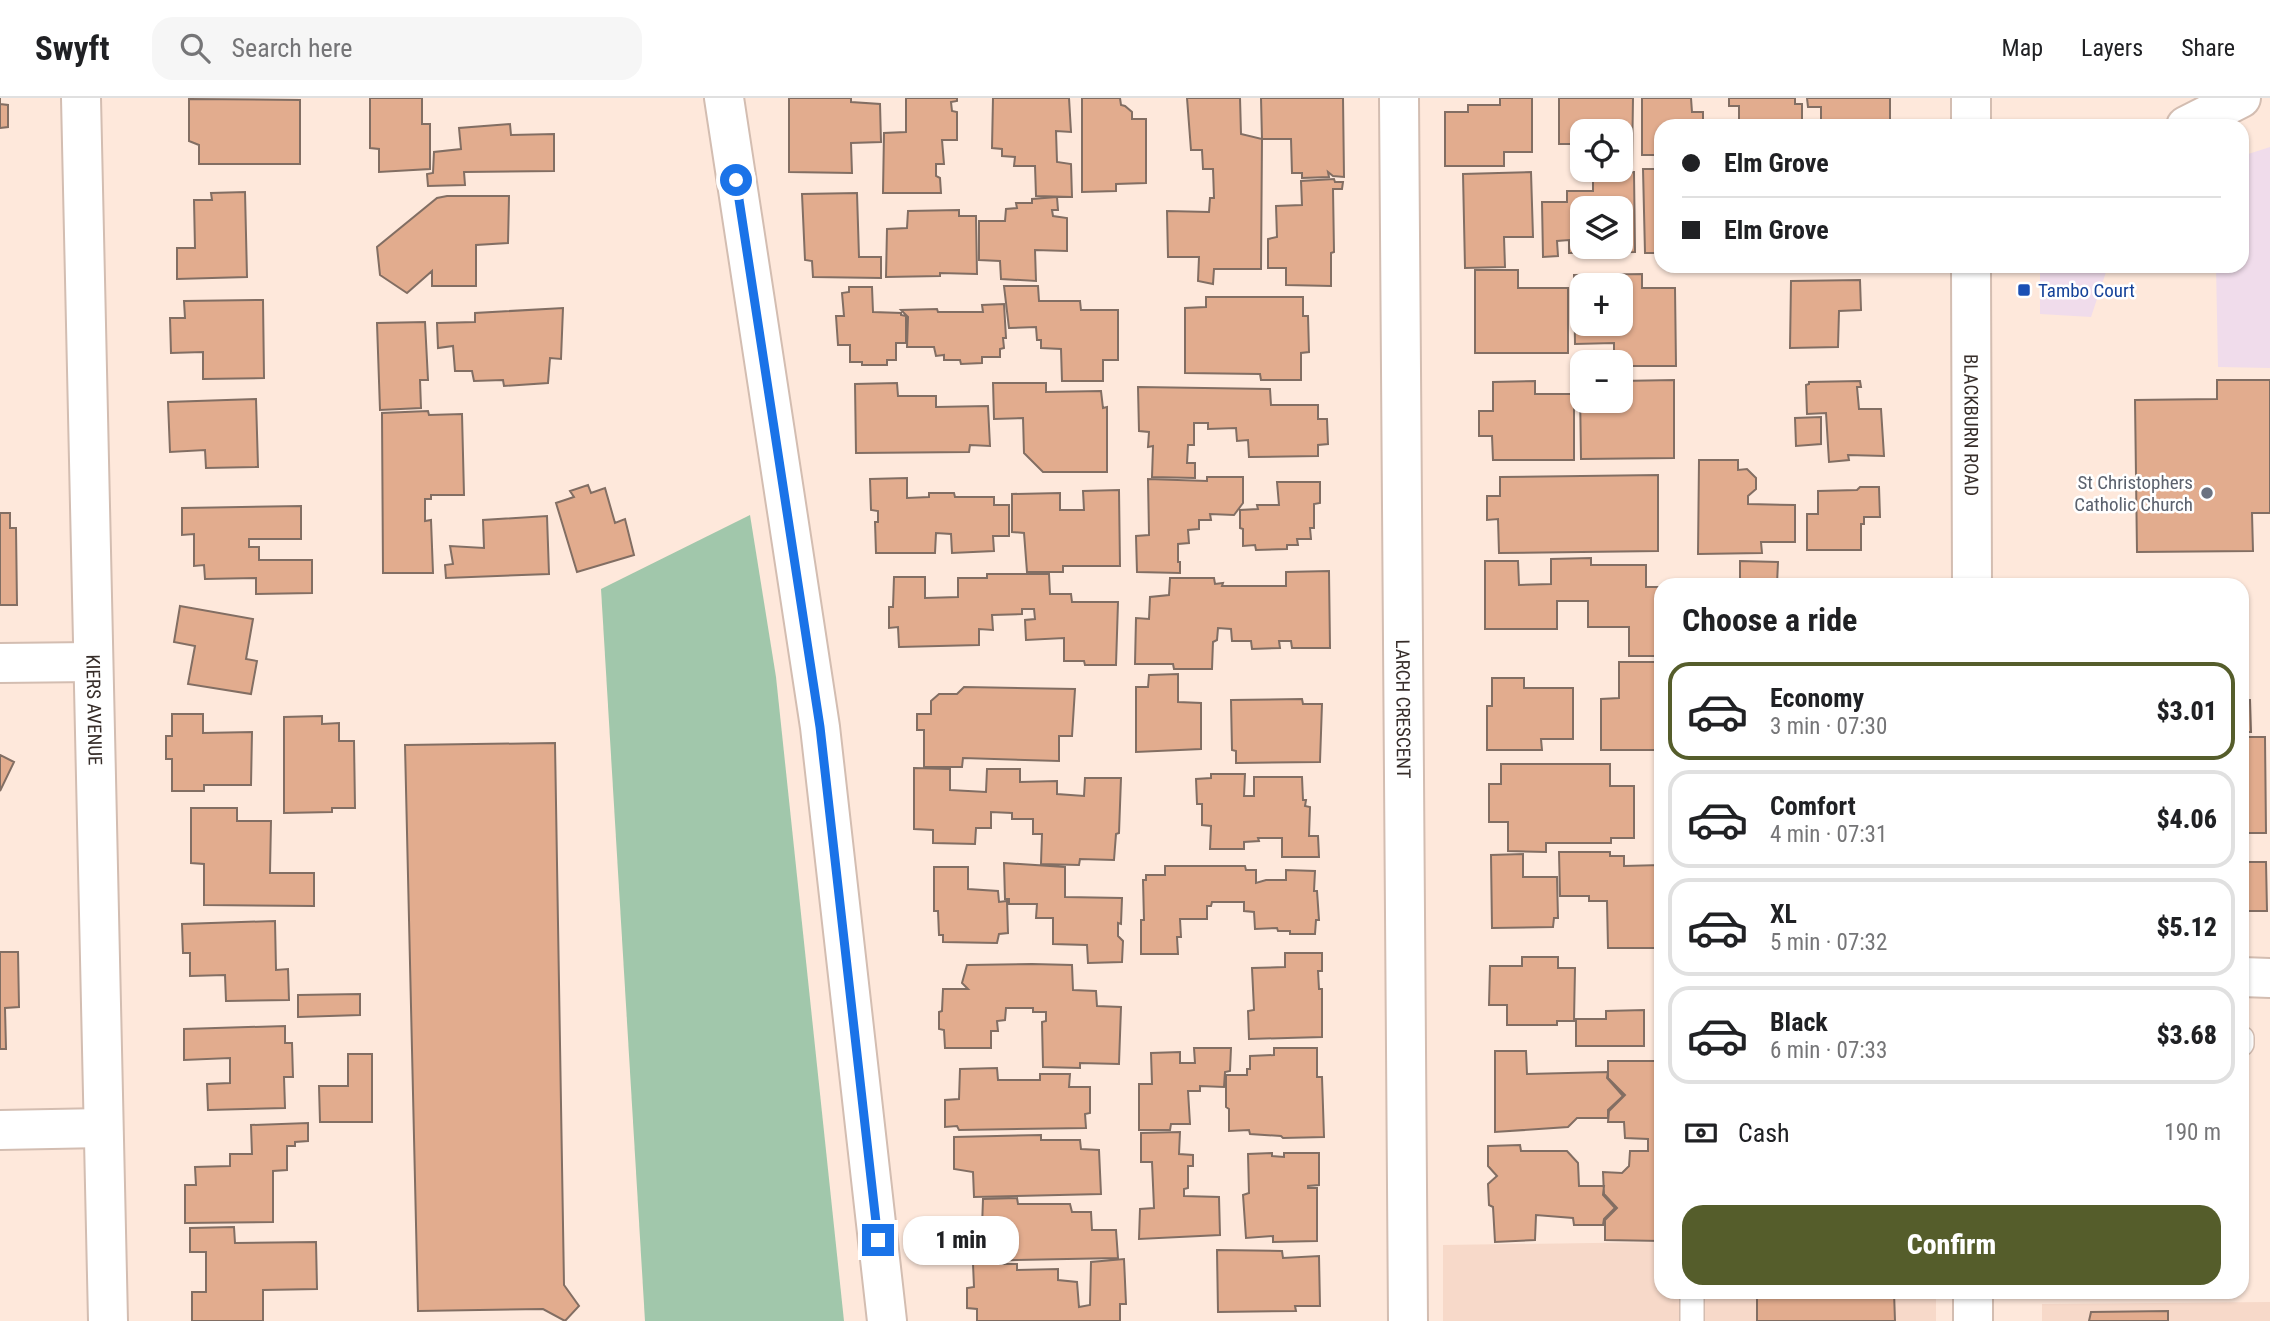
<!DOCTYPE html>
<meta charset="utf-8">
<style>
:root{--surface:#fff;--page:#f6f6f6;--text:#202124;--muted:#757577;--line:#e0e0e0;--accent:#555d2b}
body{margin:0;font-family:"Roboto Condensed",sans-serif;background:var(--page);color:var(--text);height:100vh;display:flex;flex-direction:column;font-size:26px;white-space:nowrap}
*{box-sizing:border-box;margin:0}
p{font-size:23px;color:var(--muted)}
.icon{flex:none;width:38px;height:38px;fill:none;stroke:currentColor;stroke-width:2;stroke-linecap:round;stroke-linejoin:round}
.map{position:relative;flex:1;overflow:hidden}
.panel{position:absolute;left:1654px;top:480px;width:595px;height:721px;display:flex;flex-direction:column;background:var(--surface);border-radius:21px;box-shadow:0 2px 5px #0004}
.panel>*{flex:none}
.banner{position:absolute;left:1654px;top:21px;width:595px;height:154px;border-radius:21px;box-shadow:0 2px 5px #0004;display:grid;align-content:center;height:154px;padding:0 28px;background:var(--surface)}
.buttons{position:absolute;left:1570px;top:21px;display:grid;gap:14px}
.buttons a{display:grid;place-items:center;width:63px;height:63px;border-radius:14px;background:var(--surface);box-shadow:0 2px 5px #0004;font-size:35px}
.end{position:absolute;width:32px;height:32px;margin:-16px;border:9px solid #1a73e8;background:#fff;box-shadow:0 0 0 4px #fff}
.from{border-radius:50%}
.bubble{position:absolute;height:49px;border-radius:21px;background:var(--surface);box-shadow:0 2px 5px #0004;font-size:23px;font-weight:800;line-height:49px;text-align:center}
.banner b{display:flex;align-items:center;gap:24px;height:66px;font-size:26px}
.banner b+b{border-top:2px solid var(--line)}
.banner i{width:18px;height:18px;background:var(--text)}
ul{padding:0;list-style:none}
li{display:flex;align-items:center;gap:21px;height:98px;margin:0 14px 10px;padding:0 14px;border:4px solid var(--line);border-radius:21px}
li div{flex:1}
li b{display:block;font-size:26px}
li em{font-style:normal;font-weight:800}
li.current{border-color:var(--accent)}
li>.icon{width:63px;height:63px;stroke-width:1.5}
h2{padding:0 28px;font-size:32px;line-height:84px}
.pay{display:flex;align-items:center;gap:18px;height:77px;padding:0 28px;font-size:26px}
.pay p{margin-inline-start:auto}
.action{display:flex;gap:14px;margin-top:auto;padding:14px 28px}
.action a{flex:1;height:80px;border-radius:21px;background:var(--accent);color:#fff;font-size:28px;font-weight:800;line-height:80px;text-align:center}
header{display:flex;align-items:center;gap:42px;box-sizing:border-box;height:98px;padding:0 35px;background:var(--surface);border-bottom:2px solid var(--line)}
header strong{font-size:33px}
nav{display:flex;gap:38px;margin-inline-start:auto;font-size:24px}
.search{width:490px;height:63px;background:var(--page);display:flex;align-items:center;gap:18px;box-sizing:border-box;padding:0 24px;border-radius:21px;color:var(--muted);font-size:26px}
.map>svg:first-child{display:block}
.built{fill:#f7d9c9}
.education{fill:#f0dceb}
.green{fill:#a1c7ab}
.building{fill:#e2ac8e;stroke:#826e63;stroke-width:2;fill-rule:evenodd}
.lines{fill:none;stroke-linecap:round;stroke-linejoin:round}
.service-casing{stroke:#d3bdb1;stroke-width:26}
.minor-casing{stroke:#d3bdb1;stroke-width:42}
.primary-casing{stroke:#d3bdb1;stroke-width:42}
.service{stroke:#fff;stroke-width:23}
.minor{stroke:#fff;stroke-width:38}
.primary{stroke:#fff;stroke-width:38}
.route{stroke:#1a73e8;stroke-width:9}
.transit-dot{fill:#1a4fb4;stroke:#fff;stroke-width:2.5}
.worship-dot{fill:#6b7280;stroke:#fff;stroke-width:2.5}
.labels{text-anchor:middle;dominant-baseline:central;stroke-width:5;stroke-linejoin:round;paint-order:stroke}
.transit-label{font-size:19px;fill:#164399;stroke:#fff;text-anchor:start}
.street-label{font-size:19px;fill:#362d29;stroke:#fff}
.worship-label{font-size:19px;fill:#5b616d;stroke:#fff;text-anchor:end}
</style>
<header>
<strong>Swyft</strong>
<div class="search"><svg class="icon" aria-label="search" viewBox="0 0 24 24"><circle cx="10" cy="10" r="6"/><path d="M15 15l6 6"/></svg>Search here</div>
<nav><a>Map</a><a>Layers</a><a>Share</a></nav>
</header>
<div class="map">
<svg width="2270" height="1223" viewBox="0 0 2270 1223">
<rect width="100%" height="100%" fill="#fee8db"/>
<path class="built" d="M1661,1144V1194H1936V1223H1443V1147Z
M2270,1204V1223H2042V1206Z"/>
<path class="education" d="M2270,49V270L2218,269L2216,168H2242V58Z
M2040,168H2108L2091,219L2040,216Z"/>
<path class="green" d="M750,417L776,579L844,1223H645L601,491Z"/>
<path class="building" d="M0,0V6L8,7V29L0,30Z
M370,0H422V26H430V71L379,74V51L370,50Z
M789,0H851V4L880,6L881,44L851,45L852,75L789,74Z
M906,0H957V3L951,4L952,13L957,14V42H942L944,66H936V78L940,80L941,95H883L884,35L906,34Z
M993,0H1069L1071,34L1056,33L1057,64L1071,66L1072,99L1036,98L1035,68H1014L1015,59L1002,58V51L992,50Z
M1082,0H1120L1121,7L1125,8L1132,14V21H1146V85L1116,86V93L1082,94Z
M1187,0H1240L1241,36L1262,41L1261,171H1214L1213,186L1198,183L1199,159H1168L1167,113L1209,114L1210,100H1214L1213,71H1203L1202,52H1191Z
M1261,0H1343L1344,79L1333,78L1328,74L1329,79L1302,80V75H1292L1291,41H1262Z
M1500,0H1532V54H1504V68H1445V14H1468V7H1500Z
M1559,0H1633L1632,69H1620V33H1582V46H1559Z
M1642,0H1691L1692,14H1703V28H1661V57H1642Z
M1729,0H1795V6H1802V28H1739V8H1729Z
M1807,0H1890V28H1830V22H1821V9H1808Z
M189,1L300,2V66H199V47L189,43Z
M510,26L511,37L554,36V73L464,74L465,87L428,88L427,76L433,75L434,54L461,51L459,30Z
M1643,71H1661V155H1645Z
M1531,74L1533,139H1504L1505,169L1465,170L1463,76Z
M1634,74L1635,154L1569,155V142L1557,143L1558,158L1543,159L1542,104H1567V93H1593V75ZM1582,110H1620V149H1582Z
M1334,81L1335,84H1343L1342,91H1333L1334,154L1331,155V188L1286,187V170H1268V141L1277,139L1276,108L1302,107L1301,83Z
M245,94L247,179L177,181V150H195L194,102H212L211,95Z
M857,95L859,159H881V180L813,179L812,163L805,162L802,96Z
M447,98H509L508,145L476,147V188H432V173L407,195L380,177L377,149L437,100Z
M1057,99L1058,112H1052L1053,118L1067,120V153L1035,152L1036,183L1001,181L1000,163L979,162V123H1005L1006,111L1017,110L1016,105H1032V101Z
M959,112V118H976L977,176L940,175V178L886,179L887,131L907,130L908,113Z
M1475,172H1518V190H1568V255H1475Z
M1642,176V190H1675L1676,268H1626L1627,256H1614V245L1575,246L1574,177ZM1582,187H1620V226H1582Z
M1860,182L1861,212L1839,213L1838,249L1790,250L1791,183Z
M1004,188H1038L1039,203H1080L1081,212H1118V262H1103V283H1062L1061,251L1041,250V242H1037L1036,229L1009,230Z
M849,189H872L873,214L901,215V217L906,218V245H896V262H887V267H862V264H850V247H838L836,218H844L842,195L849,194Z
M1206,199H1303V218H1308L1309,254L1301,255V282H1261L1260,276L1185,275V210L1206,209Z
M263,202L264,280L203,281V254L171,255L170,220H185L184,203Z
M1004,206L1006,240H1003L1004,250L1000,251V259H982V265L961,266L960,262H944V257L936,258L934,249H907L908,219L901,212L937,211L938,214H983L982,207Z
M563,210L561,261L550,260L548,285L504,288L503,282L474,283L472,273H455L453,248L438,250L437,225L475,224V215Z
M425,224L428,282H420L421,310L380,312L377,225Z
M1674,282V360L1581,361L1580,292L1582,303H1620V283Z
M2217,282H2270V415H2252L2253,453L2137,454L2135,302L2217,301Z
M1535,283V296H1574V362H1493L1492,338H1479V313H1493V284Z
M1860,283L1861,289H1857L1859,311H1881L1884,358L1848,357L1849,362L1829,364L1826,315L1807,316L1806,287L1809,286V284Z
M897,285L898,298H936V309L988,308L990,348L970,347L969,354L856,355L855,286Z
M993,285H1046V294L1101,293L1103,310L1107,309V374H1043L1024,355L1023,320L994,321Z
M1138,289L1270,291L1271,307H1318V321H1327L1328,346L1318,347V358L1249,359L1248,342L1237,343L1236,330L1208,331V325H1194V347H1188L1187,365H1195V380L1152,379L1153,348L1148,349L1149,334L1139,333Z
M256,301L258,369L206,370L205,352L170,354L168,304Z
M428,313L429,317L462,316L464,397H431V401H425V423L431,422L433,475H383L382,315Z
M1821,319V346L1796,348L1795,320Z
M1699,362H1738V372L1747,371L1756,380V391L1748,398V406L1795,407V444H1761L1762,455L1698,456Z
M1658,377V453L1499,455L1498,421L1487,422V398H1500V379Z
M1207,379H1243V405L1234,417L1210,416L1211,422H1199V431L1188,432L1189,445L1178,446V464H1180V475L1137,474L1136,438L1149,437L1148,381L1207,383Z
M907,380V400L929,399V395H954L955,399H994V407H1009V438H993L994,453L952,455L951,436L936,435L935,455H876L875,424H878V413L871,412L870,381Z
M1277,384H1320V405L1314,406V430H1310L1311,441H1297L1298,447H1287V451L1256,452L1255,447L1243,448V431L1240,430V412L1258,411L1257,407H1279Z
M588,387L591,395L605,390L615,425L625,421L634,457L577,474L556,405L574,399L570,393Z
M1860,389H1879L1880,419H1864V426H1861V452H1807V416H1818V393L1857,392Z
M1119,392L1120,468H1063V474H1027L1024,435L1012,434V396L1060,395V412H1084L1083,393Z
M301,408V441H249V449H259V462H312V495L256,496V480L205,481L204,467L194,468V436L182,437V410Z
M0,415H10V430H16L17,507H0Z
M547,418L549,476L446,480L445,467L453,466L450,448L484,450L483,422Z
M1591,460V467H1646V489H1661V558H1629V529H1588V503H1557V531H1485V463H1518L1519,487L1551,486V461Z
M1740,463L1778,464L1777,486H1740Z
M1329,473L1330,550H1292L1291,543H1279L1280,550L1252,551L1251,543H1232L1231,531L1218,530L1217,542L1213,544L1212,571H1174L1173,566H1135L1136,520L1149,521L1150,499L1169,497L1170,480H1214L1215,486L1223,485L1222,488H1286V474Z
M987,476H1049L1050,496H1071L1072,504H1118L1116,567H1085L1084,563H1064V540L1026,542L1025,522L1035,521L1034,511H1022V516L992,517L993,532L979,531V547L899,549L898,529L889,530V509H893L894,479H925V500L958,499V480H987Z
M180,508L253,521L246,561L257,563L251,596L188,586L195,548L174,544Z
M1619,564H1661V652H1601V601L1619,600Z
M1178,576V604L1201,605V651L1136,654V589H1148L1149,577Z
M1492,580H1524V590H1573V641H1541L1542,652H1487V608H1492Z
M964,589L1075,591L1072,638H1059V663L963,660L962,669H924V632H917V616H931V603L939,596H957Z
M1302,601L1303,606H1322L1320,664L1236,665V653L1232,652L1231,602Z
M2242,602H2250L2251,634H2242Z
M172,616H203V635L252,634L251,687H204V693H172V661H166V638H172Z
M322,618V626L339,625V643H354L355,710H332V714L284,715V619Z
M2242,639H2265L2266,735H2242Z
M555,645L564,1187L579,1208L565,1223L543,1211L418,1213L405,647Z
M0,657L14,664L0,693Z
M1501,666H1610V688H1634V740H1611V745H1546V754L1508,753V724H1489V686H1501Z
M914,670L950,671V692L986,694L987,671H1020V684L1057,683V696L1084,698L1085,680H1121L1119,735L1116,736L1114,762L1080,761L1079,767L1041,766L1042,736H1033V721H1012V715L991,714V730H976L975,746L933,745V732L914,731Z
M1211,676H1245L1244,698H1254V679H1302L1303,702H1306L1305,708L1310,709L1309,738H1318L1319,759H1282V740H1258L1259,743L1244,744V751H1210L1211,728L1202,727V706H1197L1196,681L1211,680Z
M191,710H237V723H271L270,775H314V808L204,807V766L191,765Z
M1559,754H1610V758H1624V768L1661,767V850H1608L1607,803H1589V798H1560Z
M1523,756V779H1557L1558,820H1554L1553,829L1492,830L1491,757Z
M2242,764H2266L2267,813H2242Z
M1004,765L1065,769V799L1122,800L1121,826L1118,825V838L1123,843L1122,864L1088,865L1087,847L1053,846V820H1036L1037,806H1009V801H1005Z
M1165,768H1245L1246,772H1256V785L1266,782H1286V772L1315,773L1314,793H1317L1319,822H1316L1315,836H1290V833H1278L1277,830L1255,831L1254,814L1244,813V804H1212L1211,808H1207V821H1180L1181,839H1177L1178,856H1141V822H1144L1143,782H1146V777H1165Z
M934,769H968V791L998,793L999,804L1007,803L1008,835L999,836L997,845L943,844V837H939L938,813H934Z
M275,823L276,872L288,871L289,902L226,903L225,877L190,878V855H183L182,826Z
M0,854H18L19,909L5,910L6,951H0Z
M1285,855H1322V873H1318L1319,891H1322V939L1249,941L1248,913L1254,912L1252,870L1285,869Z
M1522,859H1558V870H1575L1574,923H1557V927H1507V907H1489L1490,868H1522Z
M1032,866L1072,867L1073,892L1096,893L1097,908L1121,909L1119,966L1080,965V970L1043,969L1042,924L1046,923V914H1033V910H1006L1005,922L997,923L998,933H991V950H945L944,932L939,931V914L942,913L943,891H968L962,885L967,867Z
M360,896V917L298,919V897Z
M1644,912V948H1576V921H1606V913Z
M285,928V945H292L293,979H284L285,1010L208,1012L207,986L230,985V960L184,962V931Z
M1194,950H1231L1230,973L1225,974L1224,989L1200,988V993H1188L1190,1026H1171L1170,1032H1139V986H1152L1151,955L1180,954V965H1195Z
M1274,950H1317V979H1322L1324,1039L1283,1040L1281,1038L1250,1036L1249,1032L1229,1033V1011L1226,1009V977H1247V971H1250V958L1274,957Z
M1526,953L1527,976L1608,974L1607,980L1623,998L1608,1012V1020H1577L1568,1029L1495,1034V953Z
M348,956H372V1024H320L319,988H348Z
M1608,963H1661V1143L1605,1142V1122L1617,1110L1604,1096L1603,1074L1622,1075L1629,1068L1630,1053H1648V1041L1625,1040L1624,1024H1608L1609,1013L1625,997L1608,980Z
M997,970L998,982H1040V976H1070L1069,989H1090V1015L1085,1016L1086,1030L959,1032L957,1028L945,1029V1002L959,1001L960,971Z
M308,1025V1043L295,1044V1048H287V1072L273,1073V1124L185,1125V1087H196L195,1069L230,1068V1056H252L251,1027Z
M1180,1034L1179,1056L1193,1057V1068H1188V1090L1184,1091V1098L1219,1099L1220,1137L1139,1141L1140,1111L1154,1110L1152,1064H1141V1035Z
M1041,1037V1042H1080L1081,1051L1099,1052L1101,1096L974,1099L973,1074L954,1071V1039Z
M1520,1047L1521,1053H1567L1578,1065L1579,1088H1604L1603,1097L1615,1110L1604,1121L1603,1127H1574L1573,1120L1536,1117L1535,1142L1495,1144L1493,1109L1489,1107L1488,1086L1497,1078L1488,1068V1048Z
M1272,1055V1058L1284,1059V1055H1319V1087L1308,1088V1090H1317V1143L1273,1144V1138L1246,1140L1243,1097L1249,1095L1248,1056Z
M1017,1100L1018,1106H1070L1072,1114H1091L1092,1132H1116L1118,1160L972,1163V1130L982,1129L983,1101Z
M234,1129L235,1145L316,1144L317,1191L263,1192V1223H192V1194H206V1154H190V1130Z
M1217,1152L1282,1153L1283,1160L1319,1158L1320,1208H1295L1296,1213L1218,1214Z
M1124,1161L1126,1206H1120V1223H977V1211L967,1210V1190L974,1189L973,1166H1017V1172L1058,1171V1182L1077,1184L1079,1209L1090,1207L1091,1164Z
M1757,1194H1894L1895,1223H1757Z
M2168,1213V1223H2089L2091,1214Z"/>
<g class="lines">
<defs>
<path id="service" d="M2242,940V946
M1692,1194V1223"/>
<g id="minor">
<path id="s1" d="M81,0L108,1223"/>
<path d="M724,0L820,629L887,1223"/>
<path id="s2" d="M1399,0L1408,1223"/>
<path d="M2186,28L2241,0"/>
<path d="M0,565L92,564"/>
<path d="M2242,879L2270,880"/>
<path d="M0,1032L103,1030"/>
</g>
<g id="primary">
<path d="M1971,0V28"/>
<path id="s3" d="M1971,168L1972,486"/>
<path d="M1973,1194V1223"/>
</g>
</defs>
<use href="#service" class="service-casing"/>
<use href="#minor" class="minor-casing"/>
<use href="#primary" class="primary-casing"/>
<use href="#service" class="service"/>
<use href="#minor" class="minor"/>
<use href="#primary" class="primary"/>
</g>
<g class="lines">
<path class="route" d="M736,82L820,629L878,1142"/>
</g>
<rect class="transit-dot" x="2017" y="185" width="14" height="14" rx="3.5"/>
<circle class="worship-dot" cx="2207" cy="395" r="7"/>
<g class="labels">
<g class="transit-label">
<text x="2038" y="192">Tambo Court</text>
</g>
<g class="street-label">
<text stroke="none"><textPath href="#s3" startOffset="159">BLACKBURN ROAD</textPath></text>
<text stroke="none"><textPath href="#s2" startOffset="611">LARCH CRESCENT</textPath></text>
<text stroke="none"><textPath href="#s1" startOffset="612">KIERS AVENUE</textPath></text>
</g>
<g class="worship-label">
<text x="2193" y="384">St Christophers<tspan x="2193" dy="22">Catholic Church</tspan></text>
</g>
</g>
</svg>
<div class="buttons">
<a><svg class="icon" aria-label="locate" viewBox="0 0 24 24"><circle cx="12" cy="12" r="6"/><path d="M12 2v4M12 18v4M2 12h4M18 12h4"/></svg></a>
<a><svg class="icon" aria-label="layers" viewBox="0 0 24 24"><path d="M12 4l9 5-9 5-9-5zM3 14l9 5 9-5"/></svg></a>
<a>+</a>
<a>−</a>
</div>
<i class="end from" style="left:736px;top:82px"></i>
<i class="end" style="left:878px;top:1142px"></i>
<div class="bubble" style="left:903px;top:1118px;width:116px">1 min</div>
<div class="banner">
<b><i class="from"></i>Elm Grove</b>
<b><i></i>Elm Grove</b>
</div>
<section class="panel">
<h2>Choose a ride</h2>
<ul>
<li class="current"><svg class="icon" aria-label="car" viewBox="0 0 24 24"><path d="M5 17H2v-5l4-1 3-4h7l3 4 3 1v5h-3M9 17h6M6 11h13"/><circle cx="7" cy="17" r="2"/><circle cx="17" cy="17" r="2"/></svg><div><b>Economy</b><p>3 min · 07:30</p></div><em>$3.01</em></li>
<li><svg class="icon" aria-label="car" viewBox="0 0 24 24"><path d="M5 17H2v-5l4-1 3-4h7l3 4 3 1v5h-3M9 17h6M6 11h13"/><circle cx="7" cy="17" r="2"/><circle cx="17" cy="17" r="2"/></svg><div><b>Comfort</b><p>4 min · 07:31</p></div><em>$4.06</em></li>
<li><svg class="icon" aria-label="car" viewBox="0 0 24 24"><path d="M5 17H2v-5l4-1 3-4h7l3 4 3 1v5h-3M9 17h6M6 11h13"/><circle cx="7" cy="17" r="2"/><circle cx="17" cy="17" r="2"/></svg><div><b>XL</b><p>5 min · 07:32</p></div><em>$5.12</em></li>
<li><svg class="icon" aria-label="car" viewBox="0 0 24 24"><path d="M5 17H2v-5l4-1 3-4h7l3 4 3 1v5h-3M9 17h6M6 11h13"/><circle cx="7" cy="17" r="2"/><circle cx="17" cy="17" r="2"/></svg><div><b>Black</b><p>6 min · 07:33</p></div><em>$3.68</em></li>
</ul>
<div class="pay"><svg class="icon" aria-label="cash" viewBox="0 0 24 24"><path d="M3 7h18v10H3z"/><circle cx="12" cy="12" r="2"/></svg>Cash<p>190 m</p></div>
<div class="action"><a>Confirm</a></div>
</section>
</div>
